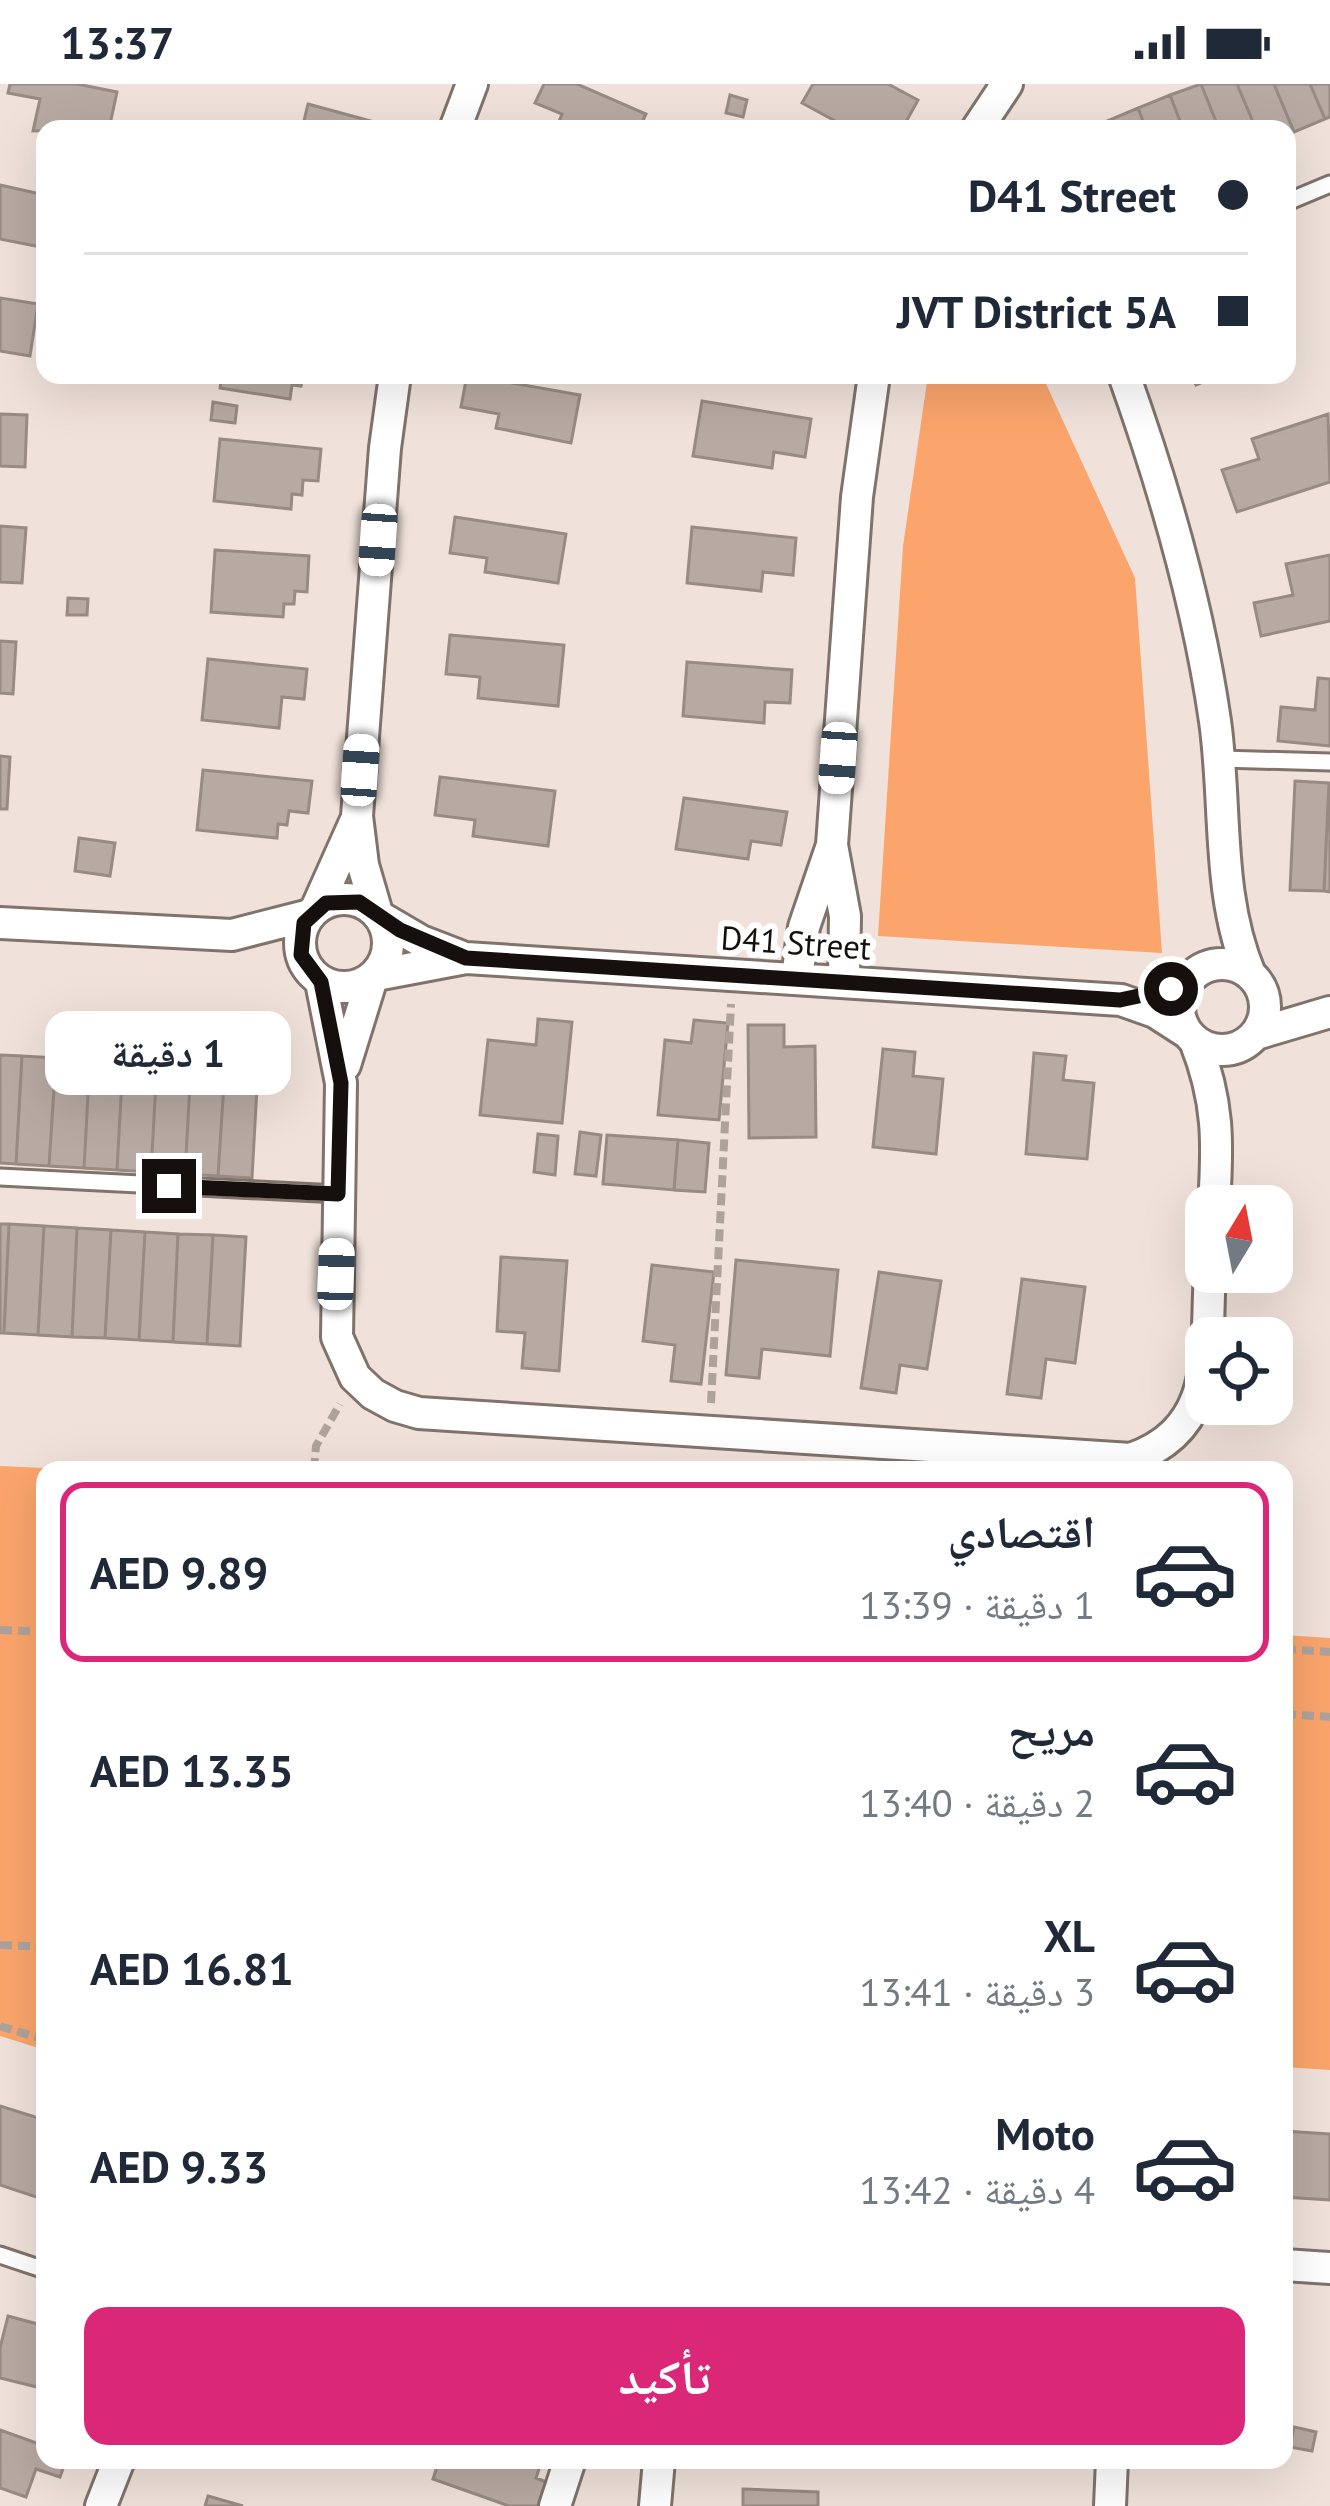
<!DOCTYPE html>
<html lang="ar">
<meta charset="utf-8">
<style>
:root{--surface:#fff;--page:#f6f6f7;--text:#1f2937;--muted:#747a83;--line:#e0e1e3;--accent:#db2777}
body{margin:0;font-family:"PT Sans","Noto Naskh Arabic",sans-serif;background:var(--page);color:var(--text);direction:rtl;height:100vh;display:flex;flex-direction:column;font-size:45px;white-space:nowrap}
*{box-sizing:border-box;margin:0}
p{font-size:39px;color:var(--muted)}
.icon{flex:none;width:66px;height:66px;fill:none;stroke:currentColor;stroke-width:2;stroke-linecap:round;stroke-linejoin:round}
.map{position:relative;flex:1;overflow:hidden;direction:ltr}
.panel{position:absolute;left:36px;top:1377px;width:1257px;height:1008px;display:flex;flex-direction:column;background:var(--surface);border-radius:24px;box-shadow:0 12px 48px #0002;direction:rtl}
.panel>*{flex:none}
.banner{position:absolute;left:36px;top:36px;width:1260px;height:264px;border-radius:24px;box-shadow:0 12px 48px #0002;direction:rtl;display:grid;align-content:center;height:264px;padding:0 48px;background:var(--surface)}
.needle{width:78px;rotate:10deg}
.fabs{position:absolute;left:1185px;top:1101px;display:grid;gap:24px}
.fabs a{display:grid;place-items:center;width:108px;height:108px;border-radius:24px;background:var(--surface);box-shadow:0 12px 48px #0002;font-size:60px}
.end{position:absolute;width:54px;height:54px;margin:-27px;border:15px solid #15100e;background:#fff;box-shadow:0 0 0 6px #fff}
.from{border-radius:50%}
.bubble{position:absolute;height:84px;border-radius:24px;background:var(--surface);box-shadow:0 12px 48px #0002;font-size:39px;font-weight:700;line-height:84px;text-align:center;direction:rtl}
.car{position:absolute;width:36px;height:72px;margin:-36px -18px;border-radius:15px;box-shadow:0 0 9px 3px #0007;background:linear-gradient(#fff 24%,#345 0 40%,#fff 0 76%,#345 0 86%,#fff 0)}
.banner b{display:flex;align-items:center;gap:42px;height:114px;font-size:45px}
.banner b+b{border-top:3px solid var(--line)}
.banner i{width:30px;height:30px;background:var(--text)}
ul{padding:21px 0 0;list-style:none}
li{display:flex;align-items:center;gap:36px;height:180px;margin:0 24px 18px;padding:0 24px;border:6px solid transparent;border-radius:24px}
li div{flex:1}
li b{display:block;font-size:45px}
li em{font-style:normal;font-weight:700}
li.on{border-color:var(--accent)}
li>.icon{width:108px;height:108px;stroke-width:1.5}
.cta{display:flex;gap:24px;margin-top:auto;padding:24px 48px}
.cta a{flex:1;height:138px;border-radius:24px;background:var(--accent);color:#fff;font-size:48px;font-weight:700;line-height:138px;text-align:center}
.status{display:flex;justify-content:space-between;align-items:center;height:84px;padding:0 60px;background:var(--surface);direction:ltr}
.status svg{height:33px;fill:currentColor}
.map>svg:first-child{display:block}
.green{fill:#fba56c}
.building{fill:#b7aaa2;stroke:#978b83;stroke-width:3}
.lines{fill:none;stroke-linecap:round;stroke-linejoin:round}
.service-casing{stroke:#7f736c;stroke-width:21}
.minor-casing{stroke:#7f736c;stroke-width:36}
.path{stroke:#aea39c;stroke-width:8;stroke-dasharray:12 6;stroke-linecap:butt}
.service{stroke:#fff;stroke-width:15}
.minor{stroke:#fff;stroke-width:30}
.route{stroke:#15100e;stroke-width:15}
.labels{text-anchor:middle;dominant-baseline:central;stroke-width:12;stroke-linejoin:round;paint-order:stroke}
.street-label{font-size:33px;fill:#15100e;stroke:#fff}
</style>
<div class="status"><b>13:37</b><svg viewBox="0 0 49 12"><path d="M0 12V9h3v3zM5 12V6h3v6zM10 12V3h3v9zM15 12V0h3v12zM26 1h20v11H26zM47 4h2v5h-2z"/></svg></div>
<div class="map">
<svg width="1330" height="2422" viewBox="0 0 1330 2422">
<rect width="100%" height="100%" fill="#f0e2da"/>
<path class="green" d="M928,291H1042L1135,494L1162,869L878,852L903,462Z
M0,1382L87,1386H45V1966L0,1952Z
M1284,1551L1330,1554V1986L1284,1983Z"/>
<path class="building" d="M10,0H77L117,8L109,45L33,47L40,15L8,9Z
M544,0H577L646,30L639,45H556L562,30L535,19Z
M813,0H888L918,16L902,45L879,41L876,45H850L802,19Z
M1201,0L1219,45H1183L1170,11Z
M1201,0H1237L1256,45H1219Z
M1237,0H1274L1294,48L1287,51V45H1256Z
M1274,0H1310L1325,35L1294,48Z
M1310,0H1330V33L1325,35Z
M730,11L747,16L743,33L726,29Z
M1170,11L1183,45H1146L1138,24Z
M308,20L400,45H302Z
M1138,24L1146,45H1110L1107,37Z
M0,101L45,111V164L0,155Z
M0,214L38,220L30,272L0,267Z
M222,291H303L301,302L292,301L290,315L220,304Z
M467,291L580,311L571,359L496,344L499,330L461,323Z
M1192,291H1219L1196,301Z
M702,317L811,335L805,373L774,368L772,384L693,372Z
M213,318L237,322L235,339L211,336Z
M0,330L27,331L25,383L0,382Z
M1328,330L1330,398L1237,428L1222,386L1259,375L1252,355Z
M220,355L321,365L318,397L303,396L302,411L292,410L291,425L214,417Z
M455,433L566,450L558,499L485,488L487,474L450,469Z
M0,442L26,444L22,499L0,498Z
M692,443L796,454L793,491L763,488L761,507L687,499Z
M215,466L309,472L307,508L295,507L294,520H284L283,533L211,528Z
M1330,471V537L1261,552L1254,519L1293,511L1286,480Z
M68,514L88,515L87,531H67Z
M450,551L564,561L558,622L478,614L480,593L446,590Z
M0,557L16,558L13,610L0,609Z
M208,575L307,585L304,615L282,613L279,644L202,636Z
M687,578L792,586L790,619L765,618L764,639L683,632Z
M1318,594L1330,595V662L1278,657L1281,623L1315,626Z
M0,672L10,673L7,725H0Z
M203,686L312,697L308,729L289,727L287,741L278,740L277,754L197,746Z
M440,693L555,707L548,762L473,752L475,736L435,731Z
M1295,697L1329,699L1324,807L1290,806Z
M1329,699H1330V808L1324,807Z
M684,714L787,728L781,761L751,757L748,775L676,765Z
M79,754L115,759L110,792L75,787Z
M538,935L572,938L562,1039L480,1031L488,956L536,961Z
M694,936L728,939L719,1036L658,1031L665,956L691,959Z
M748,941H784V963L815,962L816,1053L749,1054Z
M883,965L915,968L913,992L943,995L936,1070L873,1063Z
M1034,969L1066,972L1063,996L1094,999L1087,1075L1026,1070Z
M0,971L22,972L16,1080L0,1079Z
M22,972L56,974L49,1082L16,1080Z
M56,974L90,975L84,1084L49,1082Z
M90,975L123,977L117,1086L84,1084Z
M123,977L157,979L151,1088L117,1086Z
M157,979L191,981L185,1090L151,1088Z
M191,981L225,983L218,1092L185,1090Z
M225,983L258,985L252,1094L218,1092Z
M580,1048L601,1051L596,1092L575,1090Z
M538,1050L558,1052L555,1091L534,1088Z
M607,1051L678,1056L674,1106L603,1100Z
M678,1056L709,1059L705,1108L674,1106Z
M0,1140H9L4,1249H0Z
M9,1140L44,1142L38,1251L4,1249Z
M44,1142L77,1144L72,1253L38,1251Z
M77,1144L111,1146L105,1254L72,1253Z
M111,1146L145,1148L139,1256L105,1254Z
M145,1148L178,1150L173,1258L139,1256Z
M178,1150L213,1151L207,1260L173,1258Z
M213,1151L246,1153L240,1262L207,1260Z
M501,1173L567,1177L559,1287L522,1284L525,1249L497,1247Z
M736,1176L838,1186L830,1272L762,1265L759,1294L726,1291Z
M652,1181L714,1188L701,1300L671,1297L675,1261L643,1257Z
M879,1188L941,1197L927,1285L900,1281L896,1309L861,1304Z
M1022,1195L1085,1203L1075,1279L1046,1275L1041,1314L1007,1310Z
M0,2022L45,2036V2116L0,2101Z
M1284,2047L1330,2050V2116L1284,2113Z
M8,2232L45,2242V2305L0,2294V2264Z
M1294,2343L1316,2348L1312,2367L1290,2363Z
M0,2346L45,2362V2376H66L60,2393L36,2385L26,2413L0,2404Z
M439,2376H542L536,2394L554,2401L547,2422H509L433,2395Z
M743,2405L818,2408V2422H743Z
M208,2412L243,2422H205Z"/>
<g class="lines">
<defs>
<path id="service" d="M1287,118L1330,100
M1221,675L1330,678
M0,1093L338,1110
M0,2171L45,2186"/>
<path id="minor" d="M455,45L472,0
M977,45L1007,0
M1124,291C1164,403 1198,519 1215,637C1227,721 1216,810 1250,890
M300 859a44 44 0 1 1 88 0a44 44 0 1 1-88 0Z
M316,825L355,738
M377,829L363,781L357,732L385,364L395,291
M380,833L421,857L460,872
M0,839L232,851L310,831
M1179 923a43 43 0 1 1 86 0a43 43 0 1 1-86 0Z
M376,891L466,874L1121,916L1155,928L1186,948
M797,893L804,843L832,761
M844,897L845,832L832,761L857,413L874,291
M321,898L341,999L337,1253L355,1293L373,1310L395,1322L419,1329L1131,1375C1219,1344 1205,1265 1210,1188
M1256,950L1330,928
M1195,957C1219,1017 1218,1059 1214,1122
M345,981L372,894
M1284,2181L1330,2184
M101,2422L119,2376
M555,2422L570,2376
M655,2422L659,2376
M1110,2422L1112,2376"/>
</defs>
<use href="#service" class="service-casing"/>
<use href="#minor" class="minor-casing"/>
<path class="path" d="M711,1319L731,920
M314,1386L316,1362L340,1320
M0,1546L45,1548
M1284,1565L1330,1568
M1284,1630L1330,1633
M0,1861L45,1863
M0,1942L45,1956"/>
<use href="#service" class="service"/>
<use href="#minor" class="minor"/>
</g>
<g class="lines">
<path class="route" d="M169,1102L338,1110L341,999L321,898L301,871L304,839L326,819L359,818L400,846L466,874L1120,916L1171,905"/>
</g>
<g class="labels">
<g class="street-label">
<text transform="translate(796 858) rotate(4)">D41 Street</text>
</g>
</g>
</svg>
<div class="fabs">
<a><svg class="needle" viewBox="-14 -14 28 28"><path d="M0-13l5 13h-10z" fill="#e53935"/><path d="M0 13l5-13h-10z" fill="#747a83"/></svg></a>
<a><svg class="icon" aria-label="locate" viewBox="0 0 24 24"><circle cx="12" cy="12" r="6"/><path d="M12 2v4M12 18v4M2 12h4M18 12h4"/></svg></a>
</div>
<i class="end from" style="left:1171px;top:905px"></i>
<i class="end" style="left:169px;top:1102px"></i>
<div class="bubble" style="left:45px;top:927px;width:246px">1 دقيقة</div>
<i class="car" style="left:378px;top:456px;rotate:184deg"></i>
<i class="car" style="left:838px;top:674px;rotate:184deg"></i>
<i class="car" style="left:360px;top:686px;rotate:4deg"></i>
<i class="car" style="left:336px;top:1190px;rotate:2deg"></i>
<div class="banner">
<b><i class="from"></i>D41 Street</b>
<b><i></i>JVT District 5A</b>
</div>
<section class="panel">
<ul>
<li class="on"><svg class="icon" aria-label="car" viewBox="0 0 24 24"><path d="M5 17H2v-5l4-1 3-4h7l3 4 3 1v5h-3M9 17h6M6 11h13"/><circle cx="7" cy="17" r="2"/><circle cx="17" cy="17" r="2"/></svg><div><b>اقتصادي</b><p>1 دقيقة · 13:39</p></div><em>AED 9.89</em></li>
<li><svg class="icon" aria-label="car" viewBox="0 0 24 24"><path d="M5 17H2v-5l4-1 3-4h7l3 4 3 1v5h-3M9 17h6M6 11h13"/><circle cx="7" cy="17" r="2"/><circle cx="17" cy="17" r="2"/></svg><div><b>مريح</b><p>2 دقيقة · 13:40</p></div><em>AED 13.35</em></li>
<li><svg class="icon" aria-label="car" viewBox="0 0 24 24"><path d="M5 17H2v-5l4-1 3-4h7l3 4 3 1v5h-3M9 17h6M6 11h13"/><circle cx="7" cy="17" r="2"/><circle cx="17" cy="17" r="2"/></svg><div><b>XL</b><p>3 دقيقة · 13:41</p></div><em>AED 16.81</em></li>
<li><svg class="icon" aria-label="car" viewBox="0 0 24 24"><path d="M5 17H2v-5l4-1 3-4h7l3 4 3 1v5h-3M9 17h6M6 11h13"/><circle cx="7" cy="17" r="2"/><circle cx="17" cy="17" r="2"/></svg><div><b>Moto</b><p>4 دقيقة · 13:42</p></div><em>AED 9.33</em></li>
</ul>
<div class="cta"><a>تأكيد</a></div>
</section>
</div>
